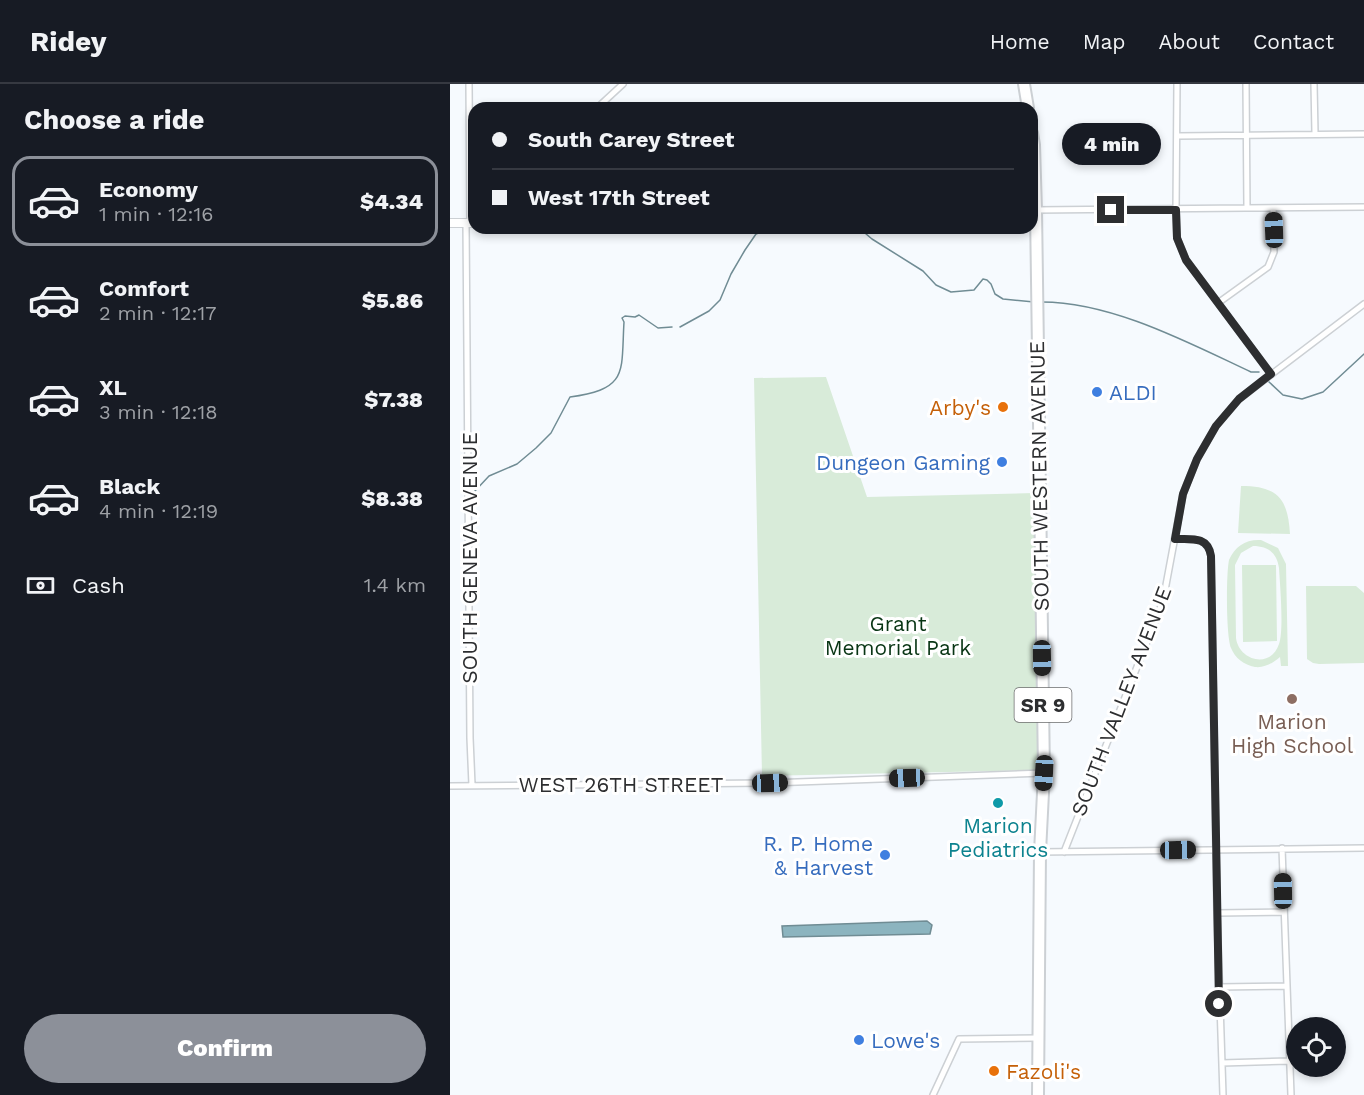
<!DOCTYPE html>
<meta charset="utf-8">
<style>
:root{--surface:#171b24;--page:#20242c;--text:#f1f3f6;--muted:#9ea1a6;--line:#363941;--accent:#8c9099}
body{margin:0;font-family:"Work Sans",sans-serif;background:var(--page);color:var(--text);height:100vh;display:flex;flex-direction:column;font-size:22px;white-space:nowrap}
*{box-sizing:border-box;margin:0}
p{font-size:20px;color:var(--muted)}
.icon{flex:none;width:33px;height:33px;fill:none;stroke:currentColor;stroke-width:2;stroke-linecap:round;stroke-linejoin:round}
.map{position:relative;flex:1;overflow:hidden}
.side{display:flex;flex-direction:column;background:var(--surface);width:450px}
.side>*{flex:none}
.guide{position:absolute;left:18px;top:18px;width:570px;height:132px;border-radius:18px;box-shadow:0 3px 9px #0003;display:grid;align-content:center;height:132px;padding:0 24px;background:var(--surface)}
.tools{position:absolute;left:836px;top:933px;display:grid;gap:12px}
.tools a{display:grid;place-items:center;width:60px;height:60px;border-radius:50%;background:var(--surface);box-shadow:0 3px 9px #0003;font-size:30px}
.end{position:absolute;width:27px;height:27px;margin:-14px;border:8px solid #2d2e30;background:#fff;box-shadow:0 0 0 3px #fff}
.from{border-radius:50%}
.bubble{position:absolute;height:42px;border-radius:21px;background:var(--surface);box-shadow:0 3px 9px #0003;font-size:20px;font-weight:800;line-height:42px;text-align:center}
.car{position:absolute;width:18px;height:36px;margin:-18px -9px;border-radius:8px;box-shadow:0 0 4px 2px #0007;background:linear-gradient(#222 24%,#8ab4d8 0 40%,#222 0 76%,#8ab4d8 0 86%,#222 0)}
.guide b{display:flex;align-items:center;gap:21px;height:57px;font-size:22px}
.guide b+b{border-top:2px solid var(--line)}
.guide i{width:15px;height:15px;background:var(--text)}
ul{padding:0;list-style:none}
li{display:flex;align-items:center;gap:18px;height:90px;margin:0 12px 9px;padding:0 12px;border:3px solid transparent;border-radius:18px}
li div{flex:1}
li b{display:block;font-size:22px}
li em{font-style:normal;font-weight:800}
li.on{border-color:var(--accent)}
li>.icon{width:54px;height:54px;stroke-width:1.5}
h2{padding:0 24px;font-size:27px;line-height:72px}
.pay{display:flex;align-items:center;gap:15px;height:66px;padding:0 24px;font-size:22px}
.pay p{margin-inline-start:auto}
.button{display:flex;gap:12px;margin-top:auto;padding:12px 24px}
.button a{flex:1;height:69px;border-radius:36px;background:var(--accent);color:#fff;font-size:24px;font-weight:800;line-height:69px;text-align:center}
header{display:flex;align-items:center;gap:36px;box-sizing:border-box;height:84px;padding:0 30px;background:var(--surface);border-bottom:2px solid var(--line)}
header strong{font-size:28px}
nav{display:flex;gap:33px;margin-inline-start:auto;font-size:21px}
main{display:flex;flex:1;min-height:0}
.map>svg:first-child{display:block}
.green{fill:#d8ebd9;fill-rule:evenodd}
.water{fill:#8cb4bf;stroke:#708c94;stroke-width:1.5}
.lines{fill:none;stroke-linecap:round;stroke-linejoin:round}
.stream{stroke:#708c94;stroke-width:1.5}
.street-casing{stroke:#ccd0d4;stroke-width:8}
.secondary-casing{stroke:#ccd0d4;stroke-width:10}
.highway-casing{stroke:#ccd0d4;stroke-width:14}
.street{stroke:#fff;stroke-width:5}
.secondary{stroke:#fff;stroke-width:8}
.highway{stroke:#fff;stroke-width:10}
.route{stroke:#2d2e30;stroke-width:8}
.shop-dot{fill:#3f7fe0;stroke:#fff;stroke-width:2}
.food-dot{fill:#e8710a;stroke:#fff;stroke-width:2}
.education-dot{fill:#8d6e63;stroke:#fff;stroke-width:2}
.culture-dot{fill:#0f9aa8;stroke:#fff;stroke-width:2}
.labels{text-anchor:middle;dominant-baseline:central;stroke-width:6;stroke-linejoin:round;paint-order:stroke}
.shield{fill:#fff;stroke:#6c6d6e;stroke-width:1.5}
.shield-label{font-size:20px;font-weight:bold;fill:#2d2e30}
.shop-label{font-size:21px;fill:#366cbe;stroke:#fff;text-anchor:start}
.food-label{font-size:21px;fill:#c56008;stroke:#fff;text-anchor:end}
.street-label{font-size:21px;fill:#2d2e30;stroke:#fff}
.park-label{font-size:21px;fill:#083514;stroke:#fff}
.education-label{font-size:21px;fill:#785e54;stroke:#fff}
.culture-label{font-size:21px;fill:#0d838f;stroke:#fff}
</style>
<header>
<strong>Ridey</strong>
<nav><a>Home</a><a>Map</a><a>About</a><a>Contact</a></nav>
</header>
<main>
<section class="side">
<h2>Choose a ride</h2>
<ul>
<li class="on"><svg class="icon" aria-label="car" viewBox="0 0 24 24"><path d="M5 17H2v-5l4-1 3-4h7l3 4 3 1v5h-3M9 17h6M6 11h13"/><circle cx="7" cy="17" r="2"/><circle cx="17" cy="17" r="2"/></svg><div><b>Economy</b><p>1 min · 12:16</p></div><em>$4.34</em></li>
<li><svg class="icon" aria-label="car" viewBox="0 0 24 24"><path d="M5 17H2v-5l4-1 3-4h7l3 4 3 1v5h-3M9 17h6M6 11h13"/><circle cx="7" cy="17" r="2"/><circle cx="17" cy="17" r="2"/></svg><div><b>Comfort</b><p>2 min · 12:17</p></div><em>$5.86</em></li>
<li><svg class="icon" aria-label="car" viewBox="0 0 24 24"><path d="M5 17H2v-5l4-1 3-4h7l3 4 3 1v5h-3M9 17h6M6 11h13"/><circle cx="7" cy="17" r="2"/><circle cx="17" cy="17" r="2"/></svg><div><b>XL</b><p>3 min · 12:18</p></div><em>$7.38</em></li>
<li><svg class="icon" aria-label="car" viewBox="0 0 24 24"><path d="M5 17H2v-5l4-1 3-4h7l3 4 3 1v5h-3M9 17h6M6 11h13"/><circle cx="7" cy="17" r="2"/><circle cx="17" cy="17" r="2"/></svg><div><b>Black</b><p>4 min · 12:19</p></div><em>$8.38</em></li>
</ul>
<div class="pay"><svg class="icon" aria-label="cash" viewBox="0 0 24 24"><path d="M3 7h18v10H3z"/><circle cx="12" cy="12" r="2"/></svg>Cash<p>1.4 km</p></div>
<div class="button"><a>Confirm</a></div>
</section>
<div class="map">
<svg width="914" height="1011" viewBox="0 0 914 1011">
<rect width="100%" height="100%" fill="#f6fafe"/>
<path class="green" d="M376,293L417,413L584,409L590,686L312,692L304,294Z
M791,402C827,402 838,414 840,450L788,449Z
M811,456L828,464L836,480L838,582H831L830,573C823,579 815,584 805,583C794,581 785,574 781,564C776,551 776,490 779,476C785,462 796,455 811,456ZM803,462C818,462 827,469 829,484C830,501 834,546 829,560C821,585 789,577 786,554L785,481L791,469Z
M792,481H826L827,557L793,558Z
M856,502H906L914,509V579L869,580L863,579L857,575Z"/>
<path class="water" d="M477,837L482,841L480,850L333,853L332,842Z"/>
<g class="lines">
<path class="stream" d="M409,144L422,155L473,187L486,201L501,208L524,206L533,195L537,196L541,200L545,210L553,215L584,218
M592,218C662,218 739,259 801,288H809
M230,243L259,227L270,216L281,190L295,166L306,150L320,144
M818,297L833,311L852,315L873,308L914,270
M24,408L39,392L67,380L86,364L101,349L120,313C179,305 171,288 174,238L172,234L175,232L185,233L189,231L208,244L222,243"/>
<defs>
<path id="street" d="M19,0L20,139
M727,0L726,126L727,154L736,176L821,290
M796,0L797,124
M864,0L865,49
M147,24L173,0
M728,52L914,50
M586,126L914,123
M16,139L20,654L22,701
M768,219L818,183L824,168L823,124
M725,455C742,455 758,452 761,472L767,829L773,1011
M0,702L320,699L594,689
M832,764L841,1011
M590,768L914,764
M614,768L713,517L733,410L747,375L766,342L789,315L914,220
M767,829L833,828
M769,903L837,902
M772,979L839,977
M483,1011L509,955L588,954"/>
<path id="secondary" d="M0,139H24"/>
<path id="highway" d="M574,0L578,24
M582,49L584,61L586,126L594,689L590,768L588,1011"/>
</defs>
<use href="#street" class="street-casing"/>
<use href="#secondary" class="secondary-casing"/>
<use href="#highway" class="highway-casing"/>
<use href="#street" class="street"/>
<use href="#secondary" class="secondary"/>
<use href="#highway" class="highway"/>
</g>
<g class="lines">
<path class="route" d="M661,126H726L727,154L736,176L821,290L789,315L766,342L747,375L733,410L725,455C742,455 758,452 761,472L769,920"/>
</g>
<g class="shop-dot">
<circle cx="647" cy="308" r="6"/>
<circle cx="552" cy="378" r="6"/>
<circle cx="435" cy="771" r="6"/>
<circle cx="409" cy="956" r="6"/>
</g>
<g class="food-dot">
<circle cx="553" cy="323" r="6"/>
<circle cx="544" cy="987" r="6"/>
</g>
<circle class="education-dot" cx="842" cy="615" r="6"/>
<circle class="culture-dot" cx="548" cy="719" r="6"/>
<g class="labels">
<rect class="shield" x="564.5" y="604" width="57" height="34" rx="4.5"/>
<g class="shield-label">
<text x="593" y="621">SR 9</text>
</g>
<g class="shop-label">
<text x="659" y="308">ALDI</text>
<text x="540" y="378" text-anchor="end">Dungeon Gaming</text>
<text x="423" y="759" text-anchor="end">R. P. Home<tspan x="423" dy="24">&amp; Harvest</tspan></text>
<text x="421" y="956">Lowe's</text>
</g>
<g class="food-label">
<text x="541" y="323">Arby's</text>
<text x="556" y="987" text-anchor="start">Fazoli's</text>
</g>
<g class="street-label">
<text transform="translate(589 392) rotate(-91)">SOUTH WESTERN AVENUE</text>
<text transform="translate(19 474) rotate(-90)">SOUTH GENEVA AVENUE</text>
<text transform="translate(671 617) rotate(-69)">SOUTH VALLEY AVENUE</text>
<text x="171" y="700">WEST 26TH STREET</text>
</g>
<g class="park-label">
<text x="448" y="539">Grant<tspan x="448" dy="24">Memorial Park</tspan></text>
</g>
<g class="education-label">
<text x="842" y="637">Marion<tspan x="842" dy="24">High School</tspan></text>
</g>
<g class="culture-label">
<text x="548" y="741">Marion<tspan x="548" dy="24">Pediatrics</tspan></text>
</g>
</g>
</svg>
<div class="tools">
<a><svg class="icon" aria-label="locate" viewBox="0 0 24 24"><circle cx="12" cy="12" r="6"/><path d="M12 2v4M12 18v4M2 12h4M18 12h4"/></svg></a>
</div>
<i class="end from" style="left:769px;top:920px"></i>
<i class="end" style="left:661px;top:126px"></i>
<div class="bubble" style="left:612px;top:39px;width:99px">4 min</div>
<i class="car" style="left:824px;top:146px;rotate:358deg"></i>
<i class="car" style="left:592px;top:574px;rotate:179deg"></i>
<i class="car" style="left:594px;top:689px;rotate:183deg"></i>
<i class="car" style="left:457px;top:694px;rotate:268deg"></i>
<i class="car" style="left:320px;top:699px;rotate:88deg"></i>
<i class="car" style="left:728px;top:766px;rotate:89deg"></i>
<i class="car" style="left:833px;top:807px;rotate:359deg"></i>
<div class="guide">
<b><i class="from"></i>South Carey Street</b>
<b><i></i>West 17th Street</b>
</div>
</div>
</main>
